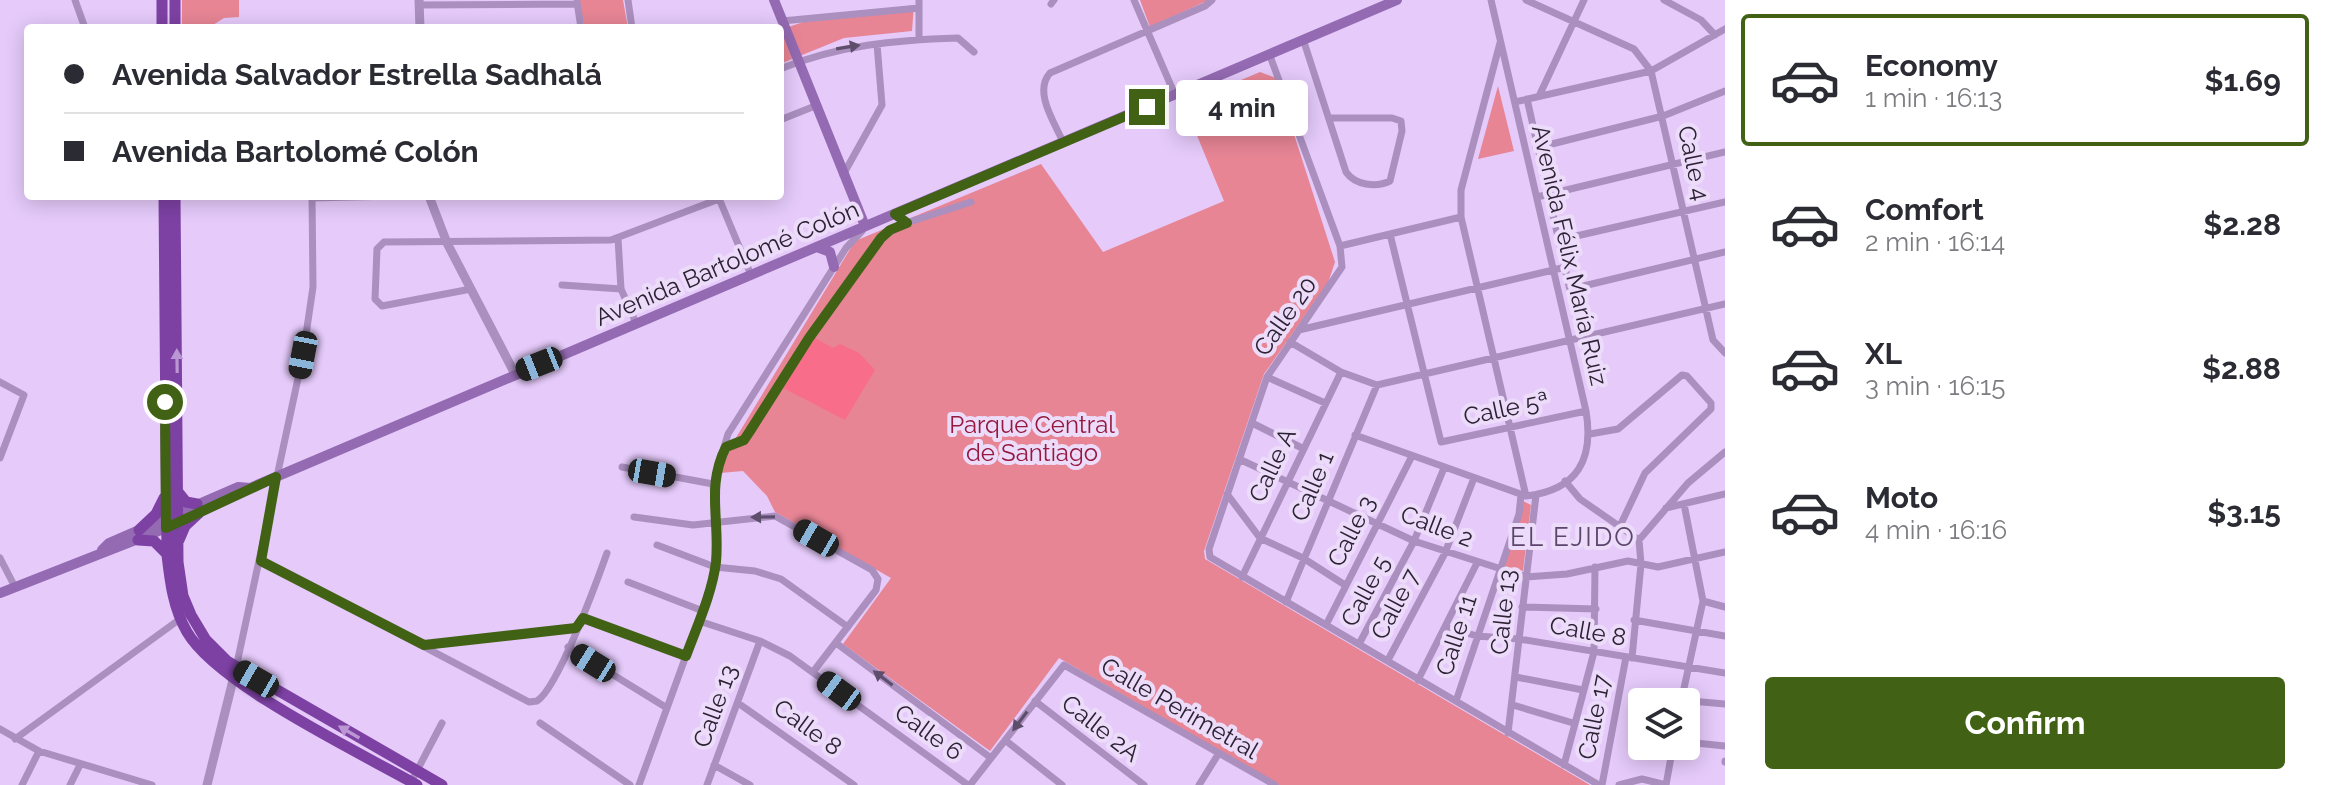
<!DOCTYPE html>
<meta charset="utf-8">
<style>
:root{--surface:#fff;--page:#f7f7f7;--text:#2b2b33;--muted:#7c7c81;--line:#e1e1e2;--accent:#416115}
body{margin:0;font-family:Raleway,sans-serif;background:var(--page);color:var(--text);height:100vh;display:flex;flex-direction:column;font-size:30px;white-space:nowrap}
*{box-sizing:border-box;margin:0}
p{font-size:26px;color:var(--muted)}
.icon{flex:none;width:44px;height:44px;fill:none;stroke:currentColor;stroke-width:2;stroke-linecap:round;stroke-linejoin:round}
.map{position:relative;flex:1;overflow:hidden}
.drawer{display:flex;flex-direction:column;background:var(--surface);width:600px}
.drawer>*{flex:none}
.hud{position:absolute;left:24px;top:24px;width:760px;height:176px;border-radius:8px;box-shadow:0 4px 20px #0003;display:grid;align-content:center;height:176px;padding:0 40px;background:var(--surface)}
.fabs{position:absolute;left:1628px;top:688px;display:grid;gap:16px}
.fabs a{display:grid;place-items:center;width:72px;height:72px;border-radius:8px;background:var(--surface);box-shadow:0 4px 20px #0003;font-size:40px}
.end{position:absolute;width:36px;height:36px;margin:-18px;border:10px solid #416115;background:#fff;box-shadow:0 0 0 4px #fff}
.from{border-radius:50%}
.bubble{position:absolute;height:56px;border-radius:8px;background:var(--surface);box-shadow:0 4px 20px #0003;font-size:26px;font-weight:700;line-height:56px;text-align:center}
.car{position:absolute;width:24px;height:48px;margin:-24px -12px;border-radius:10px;box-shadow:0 0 6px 2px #0007;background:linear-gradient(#222 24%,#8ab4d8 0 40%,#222 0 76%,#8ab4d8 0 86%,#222 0)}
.hud b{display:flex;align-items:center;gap:28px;height:76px;font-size:30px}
.hud b+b{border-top:2px solid var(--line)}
.hud i{width:20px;height:20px;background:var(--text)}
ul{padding:14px 0 0;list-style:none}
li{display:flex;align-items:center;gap:24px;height:132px;margin:0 16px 12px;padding:0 24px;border:4px solid transparent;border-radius:8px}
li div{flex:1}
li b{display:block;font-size:30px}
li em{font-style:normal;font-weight:700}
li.active{border-color:var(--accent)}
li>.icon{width:72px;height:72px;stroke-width:1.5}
.cta{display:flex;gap:16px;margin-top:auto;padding:16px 40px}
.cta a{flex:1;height:92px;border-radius:8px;background:var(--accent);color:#fff;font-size:32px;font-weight:700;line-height:92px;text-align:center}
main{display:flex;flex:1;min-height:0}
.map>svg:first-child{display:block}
.green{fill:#e78595}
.forest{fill:#f86e8a}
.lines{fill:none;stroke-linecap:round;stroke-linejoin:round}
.minor{stroke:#aa8fbf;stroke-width:7}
.tertiary{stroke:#aa8fbf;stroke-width:9}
.secondary{stroke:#946ab2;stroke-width:10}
.trunk{stroke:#7d41a3;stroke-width:11}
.oneway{fill:#5e4e6c}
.oneway2{fill:#ba96d3}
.route{stroke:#416115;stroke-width:10}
.labels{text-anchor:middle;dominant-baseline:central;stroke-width:8;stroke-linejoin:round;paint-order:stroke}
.street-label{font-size:24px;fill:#2c2234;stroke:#ecdcfa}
.park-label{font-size:24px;fill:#96183e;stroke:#ecdcfa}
.neighbourhood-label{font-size:26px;letter-spacing:2px;fill:#5c446d;stroke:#ecdcfa}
</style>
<main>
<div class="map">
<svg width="1725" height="785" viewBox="0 0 1725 785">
<rect width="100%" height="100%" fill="#e5cafa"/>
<path class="green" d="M182,0H239V17L224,18L213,25L182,26Z
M578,0H623L628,28H585Z
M1140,0H1209L1150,27Z
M914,5L912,31L844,38L780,64V30L806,21Z
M1260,72L1276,78L1335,262L1328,283L1264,374L1204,551L1205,559L1590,785H1279L1059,658L990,751L843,644L891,578L775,512L767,496L743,471L720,473L734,441L855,241L1041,164L1103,252L1224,201L1184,104Z
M1498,86L1514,151L1478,159Z
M1523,501L1531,505L1523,571L1504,566Z"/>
<path class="forest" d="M815,338L833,348L840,344L859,353L875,370L845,420L783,388Z"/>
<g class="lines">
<path class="minor" d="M75,0L85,28
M628,0L632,28
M919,0V39
M1134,0L1175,95
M1526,0L1634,49L1651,71L1713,340L1725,353
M1664,0L1701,20L1715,35
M577,2L581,28
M1051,4L1054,0
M419,5L577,4
M782,21L919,8
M1304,42L1346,172C1355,185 1376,188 1390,181L1402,131L1401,121L1392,118H1329
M1500,43L1461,190V217L1526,496
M1270,56L1340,246L1342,267L1267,377L1209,549L1210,557L1599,785
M780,69C838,45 896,40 958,38L974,52
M1540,94L1584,0
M1527,99L1581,339
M1515,102L1651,71L1725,29
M780,120L815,106
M1063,142C1055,123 1033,92 1050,73L1205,6L1212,0
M1536,148L1663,116L1725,91
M843,175L882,105L877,44
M718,196L751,275
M1537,197L1725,152
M312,198L394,196
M1390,234L1441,442L1586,411
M618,238L621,289L636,323
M1559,240L1725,202
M1340,246L1461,217
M562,285L621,289
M471,289L382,306L375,299L377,249L384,242L611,240L719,199
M1571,289L1725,252
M1299,330L1566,267
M1290,342L1341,372L1377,385L1725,304
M1267,377L1325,403
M0,382L24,395L0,458
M1252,423L1302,448
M1590,434L1618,429L1682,375L1687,376L1711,403V409L1645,473L1620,526
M1355,435L1526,496C1578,490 1594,459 1586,411L1491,0
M726,447L744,440L750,431L809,338L881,238L903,224L971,202
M1239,459L1414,541L1526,577L1567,574L1628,561L1658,567L1725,552
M622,467L713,484
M1565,481L1580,499L1639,540
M1227,494L1260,538L1303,558L1345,585
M1666,508L1725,494
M634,517L693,525L775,516L872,570L878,579L876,590L813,672
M657,545L715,567L755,571L781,579L848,627
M0,558L15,587
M261,561L529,702L537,701C558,688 597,581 607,553
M1242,577L1341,372
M628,582L703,611
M1703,601L1725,607
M1286,602L1377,385
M1522,607L1596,609
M583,618L686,656
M1634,620L1725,636
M699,621L760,641L790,656L968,785
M1326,625L1412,456
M1446,627L1477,636L1519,639L1725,673
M836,643L991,758
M1359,644L1414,541L1444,468
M427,645L576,628
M568,647L667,708
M1632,658L1641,564L1639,540L1688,483L1725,452
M1388,660L1445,553L1474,478
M236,668L303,355L313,287L312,196
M1516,677L1583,690
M1418,680L1477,563
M1645,697L1725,704
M1035,701L1144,785
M1456,701L1519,514L1521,495
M1681,702L1703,601L1684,504
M738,703L854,785
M1513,705L1573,723
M540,723L630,785
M0,729L39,751L152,785
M1508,733L1536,495
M1638,735L1642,736
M15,739L180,619
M1005,740L1062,785
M1686,742L1725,746
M1725,762V761
M714,765L750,785
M1564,765L1594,652L1595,567
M411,782L442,723
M22,785L39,751
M70,785L80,765
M639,785L711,587L717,554L713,484L728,434L846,248L862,231
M707,785L760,641
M970,785L1064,665L1275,785
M1199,785L1219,753
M1602,785L1626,657
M1619,785L1642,779L1666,785L1673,746"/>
<path class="tertiary" d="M419,0L420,28
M429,196L447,243L515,374
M207,785L235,672"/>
<path class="secondary" d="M774,0L865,226
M817,247L830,252L834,267
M102,550L109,543L238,487L250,488
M0,593L166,528L250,488L1397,0"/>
<path class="trunk" d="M162,0V28
M175,28V0
M164,196L167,555C170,581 173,608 187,632C218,685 359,752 417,785
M175,196L178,562L183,596L191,615L206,640L227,661L442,785
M178,492L186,502L197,504
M139,530L156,514L164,498
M138,540L154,541L167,554
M179,540L185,526L199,513"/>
</g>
<defs><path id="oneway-solid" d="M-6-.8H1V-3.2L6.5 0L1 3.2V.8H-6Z" transform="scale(2)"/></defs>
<g class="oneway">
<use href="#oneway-solid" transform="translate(848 47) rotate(-9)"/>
<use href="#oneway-solid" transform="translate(763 517) rotate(179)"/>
<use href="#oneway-solid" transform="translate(883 678) rotate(-143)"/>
<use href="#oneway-solid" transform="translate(1020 721) rotate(127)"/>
</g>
<g class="oneway2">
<use href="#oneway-solid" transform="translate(177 361) rotate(-91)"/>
<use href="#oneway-solid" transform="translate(349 732) rotate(-150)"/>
</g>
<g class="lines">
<path class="route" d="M165,402L166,528L276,477L261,561L424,645L576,628L583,618L686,656C697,626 712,594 716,562C720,520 706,486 726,447L744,440L750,431L809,338L881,238L890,230L907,223L895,214L1147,107"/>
</g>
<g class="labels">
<g class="street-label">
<text transform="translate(1694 163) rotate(78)">Calle 4</text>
<text transform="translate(1570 255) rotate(77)">Avenida Félix María Ruiz</text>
<text transform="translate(727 263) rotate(-23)">Avenida Bartolomé Colón</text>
<text transform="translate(1285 316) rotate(-55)">Calle 20</text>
<text transform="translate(1506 408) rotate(-12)">Calle 5ª</text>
<text transform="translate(1272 465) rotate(-65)">Calle A</text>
<text transform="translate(1312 486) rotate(-67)">Calle 1</text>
<text transform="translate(1437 526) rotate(21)">Calle 2</text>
<text transform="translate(1351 531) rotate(-63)">Calle 3</text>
<text transform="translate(1365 591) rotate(-62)">Calle 5</text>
<text transform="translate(1395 604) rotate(-62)">Calle 7</text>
<text transform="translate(1503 612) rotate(-84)">Calle 13</text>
<text transform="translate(1588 631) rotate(10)">Calle 8</text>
<text transform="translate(1456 635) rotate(-72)">Calle 11</text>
<text transform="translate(715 706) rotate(-70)">Calle 13</text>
<text transform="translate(1180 708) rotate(30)">Calle Perimetral</text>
<text transform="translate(1594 717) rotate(-79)">Calle 17</text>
<text transform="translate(808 727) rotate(36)">Calle 8</text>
<text transform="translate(1101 728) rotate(38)">Calle 2A</text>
<text transform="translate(929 732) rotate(36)">Calle 6</text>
</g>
<g class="park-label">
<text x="1032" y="424">Parque Central<tspan x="1032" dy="28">de Santiago</tspan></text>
</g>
<g class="neighbourhood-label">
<text x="1573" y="537">EL EJIDO</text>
</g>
</g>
</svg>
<div class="fabs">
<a><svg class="icon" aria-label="layers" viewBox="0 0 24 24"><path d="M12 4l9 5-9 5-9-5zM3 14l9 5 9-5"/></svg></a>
</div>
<i class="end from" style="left:165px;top:402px"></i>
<i class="end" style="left:1147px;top:107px"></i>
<div class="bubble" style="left:1176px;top:80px;width:132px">4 min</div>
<i class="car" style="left:303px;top:355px;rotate:191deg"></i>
<i class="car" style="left:539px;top:364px;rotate:248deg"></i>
<i class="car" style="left:652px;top:473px;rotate:100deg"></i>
<i class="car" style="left:816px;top:538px;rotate:300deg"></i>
<i class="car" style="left:593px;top:663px;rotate:302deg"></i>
<i class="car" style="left:256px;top:679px;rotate:300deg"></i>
<i class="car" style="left:839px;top:691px;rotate:306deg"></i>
<div class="hud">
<b><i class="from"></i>Avenida Salvador Estrella Sadhalá</b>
<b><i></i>Avenida Bartolomé Colón</b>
</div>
</div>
<section class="drawer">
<ul>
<li class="active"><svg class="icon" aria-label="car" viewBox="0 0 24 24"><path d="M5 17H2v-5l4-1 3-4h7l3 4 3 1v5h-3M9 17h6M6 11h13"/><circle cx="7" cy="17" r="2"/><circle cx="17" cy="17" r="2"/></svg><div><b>Economy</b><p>1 min · 16:13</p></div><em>$1.69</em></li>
<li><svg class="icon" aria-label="car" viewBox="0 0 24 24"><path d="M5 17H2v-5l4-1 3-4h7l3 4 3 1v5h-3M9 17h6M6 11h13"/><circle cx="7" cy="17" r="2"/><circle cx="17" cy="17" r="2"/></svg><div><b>Comfort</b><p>2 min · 16:14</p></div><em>$2.28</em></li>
<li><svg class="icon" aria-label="car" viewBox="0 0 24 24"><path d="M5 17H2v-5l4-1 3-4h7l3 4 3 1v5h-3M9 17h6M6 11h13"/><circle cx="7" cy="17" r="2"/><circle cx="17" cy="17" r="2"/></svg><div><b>XL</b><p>3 min · 16:15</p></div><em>$2.88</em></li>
<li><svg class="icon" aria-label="car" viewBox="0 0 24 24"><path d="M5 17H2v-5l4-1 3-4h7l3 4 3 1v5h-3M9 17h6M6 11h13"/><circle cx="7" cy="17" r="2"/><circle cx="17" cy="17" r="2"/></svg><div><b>Moto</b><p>4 min · 16:16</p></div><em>$3.15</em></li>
</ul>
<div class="cta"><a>Confirm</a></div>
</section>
</main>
